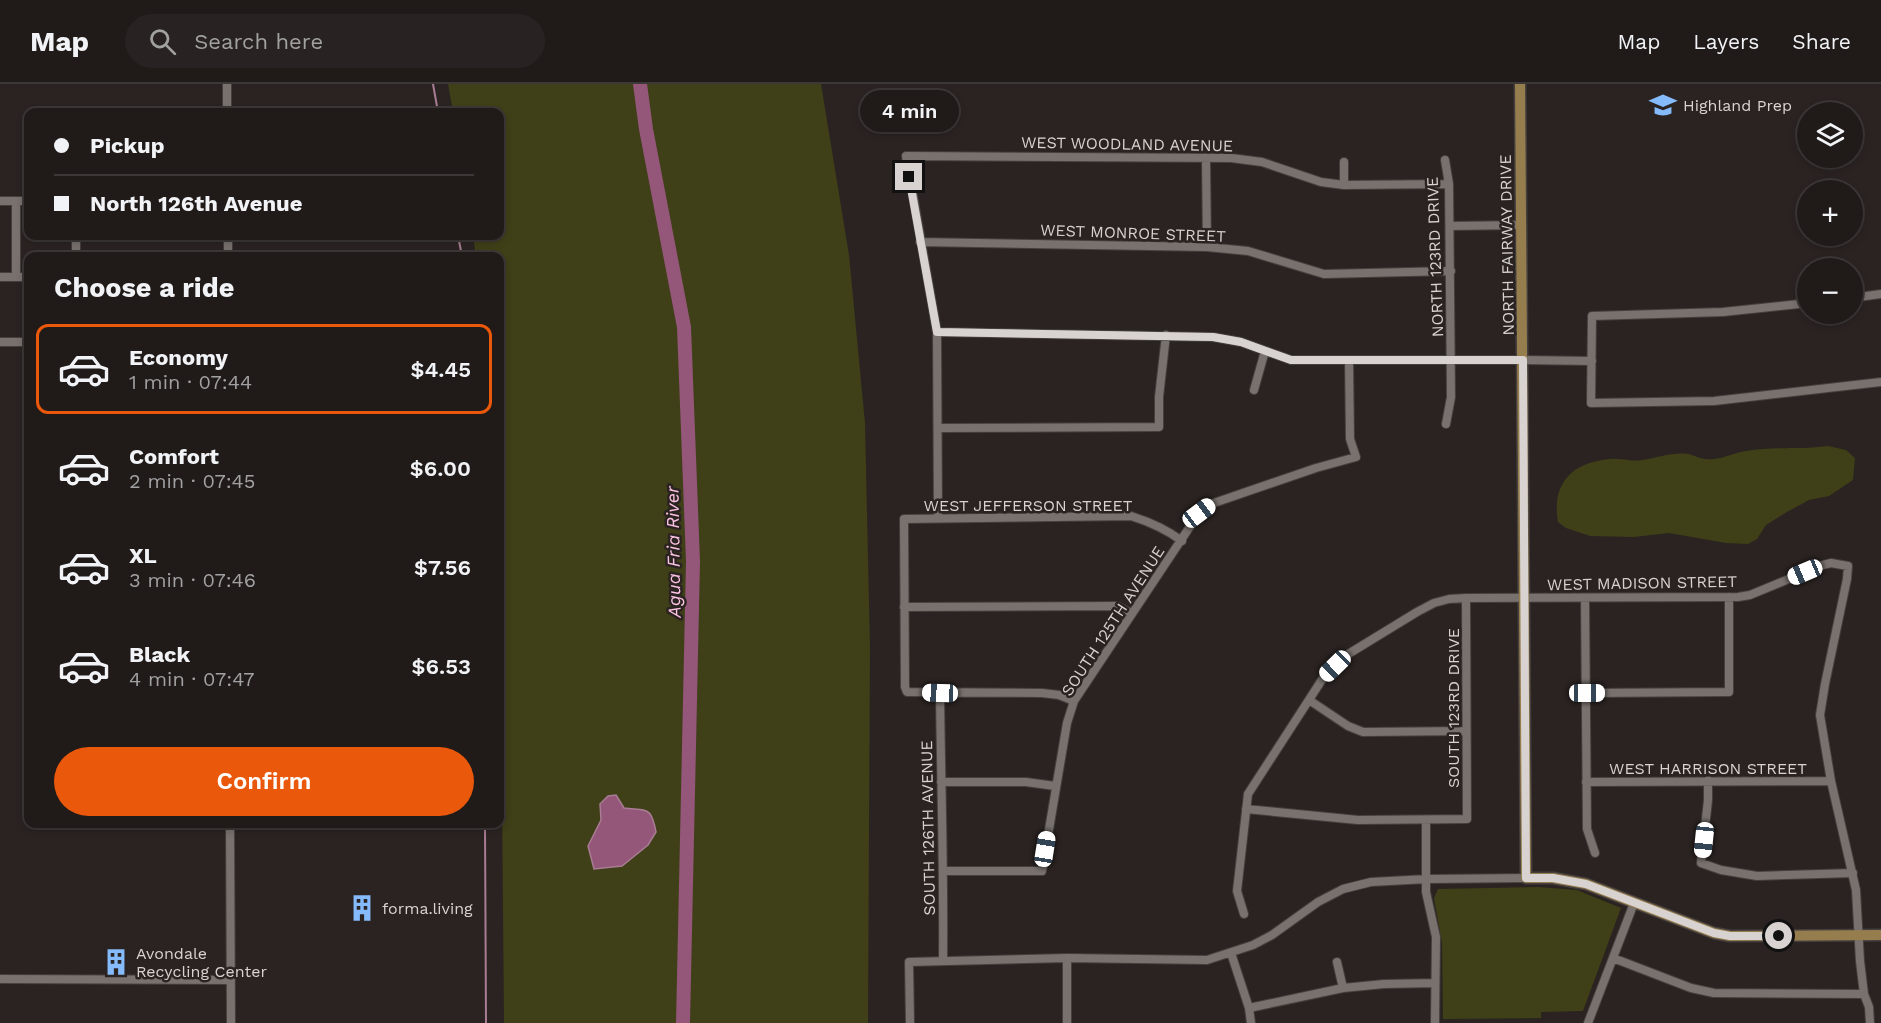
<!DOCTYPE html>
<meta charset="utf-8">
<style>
:root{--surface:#201a19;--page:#282322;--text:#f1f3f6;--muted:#a2a1a2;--line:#3d3838;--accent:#ea580c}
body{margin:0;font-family:"Work Sans",sans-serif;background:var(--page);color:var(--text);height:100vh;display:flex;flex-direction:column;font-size:22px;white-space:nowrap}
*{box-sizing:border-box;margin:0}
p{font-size:20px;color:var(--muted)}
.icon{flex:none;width:33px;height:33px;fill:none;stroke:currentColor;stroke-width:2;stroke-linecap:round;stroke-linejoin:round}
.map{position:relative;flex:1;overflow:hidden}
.side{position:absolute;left:24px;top:168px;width:480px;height:576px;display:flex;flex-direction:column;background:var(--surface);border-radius:12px;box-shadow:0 3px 9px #0003,0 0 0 2px var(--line)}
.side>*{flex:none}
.guide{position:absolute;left:24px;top:24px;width:480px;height:132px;border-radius:12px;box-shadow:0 3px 9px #0003,0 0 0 2px var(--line);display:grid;align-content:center;height:132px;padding:0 30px;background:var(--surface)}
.buttons{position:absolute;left:1797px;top:18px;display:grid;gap:12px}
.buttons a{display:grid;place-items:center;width:66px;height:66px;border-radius:50%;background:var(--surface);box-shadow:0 3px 9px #0003,0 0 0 2px var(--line);font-size:30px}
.end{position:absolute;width:27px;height:27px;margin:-14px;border:8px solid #d8d3d1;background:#111;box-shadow:0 0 0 3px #111}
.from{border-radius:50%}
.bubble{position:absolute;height:42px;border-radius:21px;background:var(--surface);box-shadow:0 3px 9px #0003,0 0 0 2px var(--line);font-size:20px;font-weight:600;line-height:42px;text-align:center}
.car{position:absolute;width:18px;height:36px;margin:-18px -9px;border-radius:8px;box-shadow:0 0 4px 2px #0007;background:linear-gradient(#fff 24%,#345 0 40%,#fff 0 76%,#345 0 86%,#fff 0)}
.guide b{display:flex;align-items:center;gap:21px;height:57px;font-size:22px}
.guide b+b{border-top:2px solid var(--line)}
.guide i{width:15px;height:15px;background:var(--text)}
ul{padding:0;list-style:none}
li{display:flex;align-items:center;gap:18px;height:90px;margin:0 12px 9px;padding:0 18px;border:3px solid transparent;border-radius:12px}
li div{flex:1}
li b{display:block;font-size:22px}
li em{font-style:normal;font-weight:600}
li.selected{border-color:var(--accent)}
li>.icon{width:54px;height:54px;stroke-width:1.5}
h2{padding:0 30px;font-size:27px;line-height:72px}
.cta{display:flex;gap:12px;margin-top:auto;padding:12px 30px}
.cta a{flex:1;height:69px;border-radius:36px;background:var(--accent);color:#fff;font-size:24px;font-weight:600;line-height:69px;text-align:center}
header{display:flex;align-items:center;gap:36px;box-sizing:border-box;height:84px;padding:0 30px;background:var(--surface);border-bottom:2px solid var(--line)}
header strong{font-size:28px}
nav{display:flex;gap:33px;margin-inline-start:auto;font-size:21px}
.search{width:420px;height:54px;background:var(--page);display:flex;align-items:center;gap:15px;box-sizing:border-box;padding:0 21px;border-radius:33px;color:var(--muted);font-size:22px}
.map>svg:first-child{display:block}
.green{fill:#3f3f18}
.water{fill:#945679;stroke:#a87c93;stroke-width:1.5}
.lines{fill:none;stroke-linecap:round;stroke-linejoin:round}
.stream{stroke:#a87c93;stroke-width:2}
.river{stroke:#945679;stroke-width:14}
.street-casing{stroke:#45403e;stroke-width:10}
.secondary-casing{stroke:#45403e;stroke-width:13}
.street{stroke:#78716d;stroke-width:8}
.secondary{stroke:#967d4e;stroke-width:10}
.route{stroke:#d8d3d1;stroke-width:8}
.labels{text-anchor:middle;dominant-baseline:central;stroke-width:5;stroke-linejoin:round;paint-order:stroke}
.poi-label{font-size:16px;fill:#d8d3d1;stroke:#2a2321;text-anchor:start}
.street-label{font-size:16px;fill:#d8d3d1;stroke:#2a2321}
.water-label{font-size:18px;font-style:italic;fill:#fcc4e2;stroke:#2a2321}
</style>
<header>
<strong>Map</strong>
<div class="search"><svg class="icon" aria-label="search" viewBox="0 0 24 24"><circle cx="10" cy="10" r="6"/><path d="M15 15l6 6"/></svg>Search here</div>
<nav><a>Map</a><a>Layers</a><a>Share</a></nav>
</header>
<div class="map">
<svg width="1881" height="939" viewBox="0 0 1881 939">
<rect width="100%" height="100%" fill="#2a2321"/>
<path class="green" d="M448,0H821L849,171L865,339L870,563L868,939H504L500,486V172H476L473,152H500V28H453Z
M1828,362L1846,366L1855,374L1853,396L1829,412L1809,416L1787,428L1766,441L1757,455L1748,460L1726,459L1669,449L1634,453L1590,452L1566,444L1558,438C1551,399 1573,378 1610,375C1621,374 1632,378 1642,376C1658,374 1672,368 1688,370C1694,371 1700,375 1706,375C1718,377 1733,369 1746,367C1774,362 1800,366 1828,362Z
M1538,803L1577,806L1621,824L1583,927L1541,928V934L1443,935L1442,859L1434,814L1438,805Z"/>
<path class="water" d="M616,711L624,724C648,727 651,722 656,748L648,761L622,782L594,785L588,762L601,736L600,720L608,712Z"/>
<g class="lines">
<path class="stream" d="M433,0L438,28
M458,152L462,172
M485,740L486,939"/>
<path class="river" d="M640,0L646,45L684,243L693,477L683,939"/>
<defs>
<path id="street" d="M227,0V28
M1206,74L1207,163
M1445,76L1449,100L1451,313L1446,340
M1344,78V101
M0,117H28
M16,117V193
M1450,142L1522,141
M76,152V172
M920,158L1207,163L1248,167L1324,190L1451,187
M228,172V152
M0,193H28
M1852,214L1881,210
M1808,219L1723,228L1592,232L1591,319L1714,317L1881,298
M937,248L1213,253L1241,258L1291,276H1523L1592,277
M0,258H28
M1254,306L1265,267
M938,344L1159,343V313L1166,251
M938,434L937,248L906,72L1231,74L1262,78L1321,98L1344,101L1449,100
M1585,514L1587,745L1595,769
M904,523L1118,522L1132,530
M940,609C941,699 944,788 943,877
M1587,609L1729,608V513
M1309,616L1348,642L1363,648L1466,647
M1074,617L1059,611L1042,609L907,608L905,603L904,435L1131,432C1150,438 1166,445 1182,457
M1708,697V716L1701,779L1721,786L1757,792L1853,789
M941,698H1026L1055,702
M1586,698L1831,697
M1246,725L1358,736L1467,735L1466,514
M1426,736V808L1436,853L1435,939
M230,740L231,939
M944,787H1042L1067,639L1074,617L1199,429L1211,420L1316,384L1356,373L1350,355L1349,276
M1244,830L1237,807L1248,710L1325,591L1345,572L1417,528L1434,519L1449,515L1466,514L1738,513L1750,511L1823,481L1831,479L1848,482L1847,495L1825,600L1820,631L1831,697L1856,806L1860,877L1864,910L1869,923L1870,939
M1231,869L1249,924L1251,939
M1067,874V939
M1613,874L1691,904L1714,909L1864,910
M1337,878L1343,904
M0,895L231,896
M1249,924L1343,904L1384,900L1435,899
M910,939L909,878L1067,874L1207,876L1253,861L1272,851L1318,818L1343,805L1371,798L1427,795L1526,794
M1588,939L1634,819"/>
<path id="secondary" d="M1520,0L1526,794H1553L1586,800L1714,849L1730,852L1881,851"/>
</defs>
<use href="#street" class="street-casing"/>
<use href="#secondary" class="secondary-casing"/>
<use href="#street" class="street"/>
<use href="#secondary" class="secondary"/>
</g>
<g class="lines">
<path class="route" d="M909,93L937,248L1213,253L1241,258L1291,276H1523L1526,794H1553L1586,800L1714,849L1730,852H1779"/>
</g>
<defs>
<symbol id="school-bare" viewBox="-9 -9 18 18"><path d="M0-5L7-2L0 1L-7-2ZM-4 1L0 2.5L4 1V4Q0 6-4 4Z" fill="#85bbfb" stroke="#2a2321" stroke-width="2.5" paint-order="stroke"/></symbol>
<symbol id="building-bare" viewBox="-9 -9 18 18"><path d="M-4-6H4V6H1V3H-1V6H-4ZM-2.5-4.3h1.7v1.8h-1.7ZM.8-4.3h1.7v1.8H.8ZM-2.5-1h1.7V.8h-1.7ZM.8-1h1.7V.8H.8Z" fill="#85bbfb" stroke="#2a2321" stroke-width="2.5" paint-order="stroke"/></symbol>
</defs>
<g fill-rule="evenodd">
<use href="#school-bare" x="1644" y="2" width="38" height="38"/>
<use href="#building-bare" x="343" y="805" width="38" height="38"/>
<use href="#building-bare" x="97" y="859" width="38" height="38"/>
</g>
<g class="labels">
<g class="poi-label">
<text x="1683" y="21">Highland Prep</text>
<text x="382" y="824">forma.living</text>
<text x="136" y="869">Avondale<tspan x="136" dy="18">Recycling Center</tspan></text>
</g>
<g class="street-label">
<text transform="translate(1127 60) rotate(1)">WEST WOODLAND AVENUE</text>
<text transform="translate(1133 149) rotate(2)">WEST MONROE STREET</text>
<text transform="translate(1507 161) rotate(-91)">NORTH FAIRWAY DRIVE</text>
<text transform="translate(1435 173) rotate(-92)">NORTH 123RD DRIVE</text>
<text x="1028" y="421">WEST JEFFERSON STREET</text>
<text transform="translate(1642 499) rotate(-1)">WEST MADISON STREET</text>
<text transform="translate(1113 537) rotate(-57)">SOUTH 125TH AVENUE</text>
<text transform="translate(1453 624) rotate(-90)">SOUTH 123RD DRIVE</text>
<text x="1708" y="684">WEST HARRISON STREET</text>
<text transform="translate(928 744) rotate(-91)">SOUTH 126TH AVENUE</text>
</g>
<g class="water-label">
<text transform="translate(673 468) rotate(-91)">Agua Fria River</text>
</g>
</g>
</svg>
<div class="buttons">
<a><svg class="icon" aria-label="layers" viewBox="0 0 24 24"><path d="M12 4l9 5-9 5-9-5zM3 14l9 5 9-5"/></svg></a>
<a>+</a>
<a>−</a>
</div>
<i class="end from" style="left:1779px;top:852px"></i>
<i class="end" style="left:909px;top:93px"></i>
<div class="bubble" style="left:860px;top:6px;width:99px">4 min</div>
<i class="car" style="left:1199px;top:429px;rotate:53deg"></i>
<i class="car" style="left:1805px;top:488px;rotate:247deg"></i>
<i class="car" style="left:1335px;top:582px;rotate:226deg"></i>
<i class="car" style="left:940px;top:609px;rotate:272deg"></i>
<i class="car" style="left:1587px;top:609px;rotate:90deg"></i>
<i class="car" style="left:1704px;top:756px;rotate:186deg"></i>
<i class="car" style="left:1045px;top:765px;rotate:9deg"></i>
<div class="guide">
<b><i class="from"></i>Pickup</b>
<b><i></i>North 126th Avenue</b>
</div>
<section class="side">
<h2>Choose a ride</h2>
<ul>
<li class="selected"><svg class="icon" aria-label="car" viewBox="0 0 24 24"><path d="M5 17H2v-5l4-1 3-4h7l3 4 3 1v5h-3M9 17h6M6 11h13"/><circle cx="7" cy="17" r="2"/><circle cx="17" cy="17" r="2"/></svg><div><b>Economy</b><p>1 min · 07:44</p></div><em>$4.45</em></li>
<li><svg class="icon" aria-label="car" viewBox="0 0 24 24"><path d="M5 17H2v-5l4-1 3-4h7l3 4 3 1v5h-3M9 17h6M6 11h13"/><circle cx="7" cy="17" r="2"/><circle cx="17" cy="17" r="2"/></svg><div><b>Comfort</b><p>2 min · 07:45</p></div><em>$6.00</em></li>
<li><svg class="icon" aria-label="car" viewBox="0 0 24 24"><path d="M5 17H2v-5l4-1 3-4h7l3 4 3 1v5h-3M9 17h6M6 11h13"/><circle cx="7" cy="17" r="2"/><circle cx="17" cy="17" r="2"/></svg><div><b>XL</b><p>3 min · 07:46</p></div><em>$7.56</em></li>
<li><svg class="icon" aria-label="car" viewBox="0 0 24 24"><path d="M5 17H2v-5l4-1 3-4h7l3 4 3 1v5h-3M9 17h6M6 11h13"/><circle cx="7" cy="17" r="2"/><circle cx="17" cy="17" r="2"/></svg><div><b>Black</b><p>4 min · 07:47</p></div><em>$6.53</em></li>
</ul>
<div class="cta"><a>Confirm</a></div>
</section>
</div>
